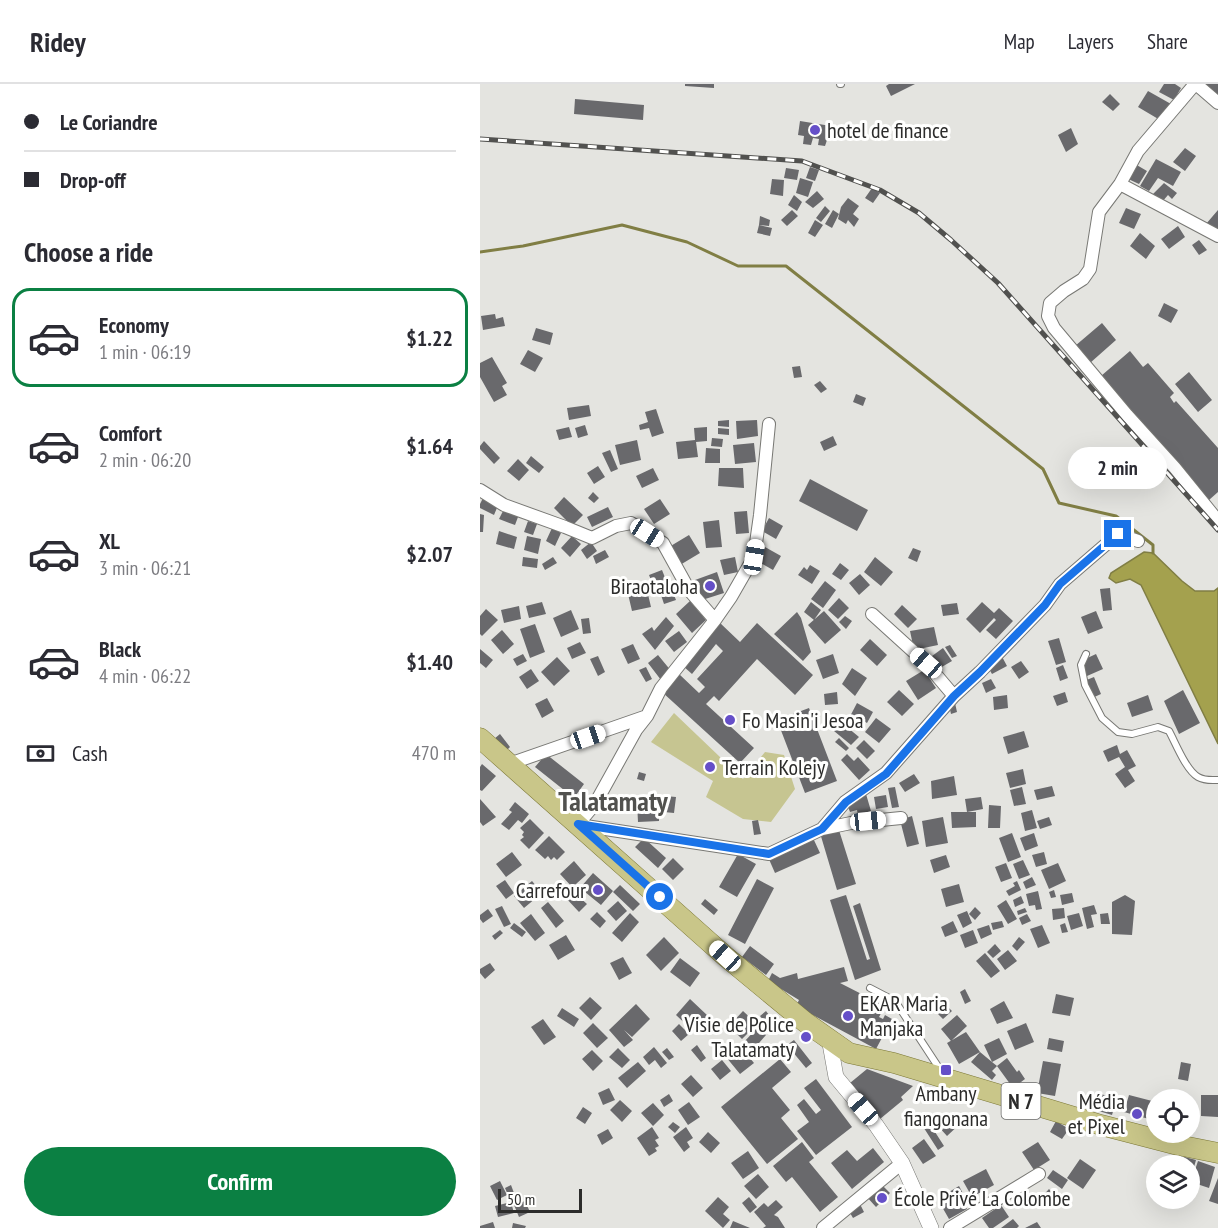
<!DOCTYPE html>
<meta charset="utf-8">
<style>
:root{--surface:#fff;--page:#f2f2f3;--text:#2b2b33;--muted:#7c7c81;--line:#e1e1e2;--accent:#0b8043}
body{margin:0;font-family:"PT Sans Narrow",sans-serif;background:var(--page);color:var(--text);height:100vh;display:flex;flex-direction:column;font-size:22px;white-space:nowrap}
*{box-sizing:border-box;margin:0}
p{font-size:20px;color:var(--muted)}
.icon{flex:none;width:33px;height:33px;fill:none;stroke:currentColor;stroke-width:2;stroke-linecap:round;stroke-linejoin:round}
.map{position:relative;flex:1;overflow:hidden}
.drawer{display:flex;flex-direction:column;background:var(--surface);width:480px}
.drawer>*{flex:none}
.hud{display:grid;align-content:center;height:132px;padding:0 24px;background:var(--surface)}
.tools{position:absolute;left:666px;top:1005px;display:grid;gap:12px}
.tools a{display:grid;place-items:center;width:54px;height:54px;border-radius:50%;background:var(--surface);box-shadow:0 6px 24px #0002;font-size:30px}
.scale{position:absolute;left:18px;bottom:15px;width:84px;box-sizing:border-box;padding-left:6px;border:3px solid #2c2c2b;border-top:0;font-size:16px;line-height:21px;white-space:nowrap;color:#2c2c2b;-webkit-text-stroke:4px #fffffe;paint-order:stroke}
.end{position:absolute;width:27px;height:27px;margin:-14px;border:8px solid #1a73e8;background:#fff;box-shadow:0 0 0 3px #fff}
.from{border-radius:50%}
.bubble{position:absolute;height:42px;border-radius:21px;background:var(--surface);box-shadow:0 6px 24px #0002;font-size:20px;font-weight:800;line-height:42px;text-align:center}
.car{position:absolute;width:18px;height:36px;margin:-18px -9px;border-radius:8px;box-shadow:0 0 4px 2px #0007;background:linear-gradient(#fff 24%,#345 0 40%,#fff 0 76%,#345 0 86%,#fff 0)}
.hud b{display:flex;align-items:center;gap:21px;height:57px;font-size:22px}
.hud b+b{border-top:2px solid var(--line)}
.hud i{width:15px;height:15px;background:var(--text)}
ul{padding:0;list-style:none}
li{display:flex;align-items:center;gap:18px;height:99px;margin:0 12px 9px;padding:0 12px;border:3px solid transparent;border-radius:18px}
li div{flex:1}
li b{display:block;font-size:22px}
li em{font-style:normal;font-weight:800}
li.on{border-color:var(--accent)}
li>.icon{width:54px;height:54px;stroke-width:1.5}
h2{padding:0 24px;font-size:27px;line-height:72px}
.pay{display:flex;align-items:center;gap:15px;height:66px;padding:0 24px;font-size:22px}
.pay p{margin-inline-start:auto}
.action{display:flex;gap:12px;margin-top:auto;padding:12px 24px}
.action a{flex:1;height:69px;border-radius:36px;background:var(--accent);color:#fff;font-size:24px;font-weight:800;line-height:69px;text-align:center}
header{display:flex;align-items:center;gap:36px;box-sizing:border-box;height:84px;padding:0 30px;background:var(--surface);border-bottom:2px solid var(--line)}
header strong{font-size:28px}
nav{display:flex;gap:33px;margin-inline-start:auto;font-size:21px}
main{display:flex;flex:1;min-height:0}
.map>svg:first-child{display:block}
.green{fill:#c6c591}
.water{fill:#a4a14e;stroke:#807e44;stroke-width:1.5}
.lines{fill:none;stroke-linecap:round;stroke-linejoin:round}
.stream{stroke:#807e44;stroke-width:3}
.building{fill:#69696c}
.service-casing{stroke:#787874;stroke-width:8}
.minor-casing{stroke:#787874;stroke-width:14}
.tertiary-casing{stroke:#787874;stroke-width:16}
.primary-casing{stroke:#7b7735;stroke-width:21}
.service{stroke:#fff;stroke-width:6}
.minor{stroke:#fff;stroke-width:12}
.tertiary{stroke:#fff;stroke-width:15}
.primary{stroke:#c9c689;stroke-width:20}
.rail-casing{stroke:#51514f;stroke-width:5}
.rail{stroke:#fffffe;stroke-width:3;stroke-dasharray:9;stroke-linecap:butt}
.route{stroke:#1a73e8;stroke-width:8}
.poi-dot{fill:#654fc8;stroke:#fffffe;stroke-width:2}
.labels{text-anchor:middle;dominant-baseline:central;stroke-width:6;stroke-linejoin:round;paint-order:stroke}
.shield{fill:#fffffe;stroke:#6b6b6a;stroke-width:1.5}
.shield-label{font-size:21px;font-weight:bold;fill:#2c2c2b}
.poi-label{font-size:22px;fill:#2c2c2b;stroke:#fffffe;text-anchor:start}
.district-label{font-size:28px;font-weight:bold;fill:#51514e;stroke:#fffffe}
</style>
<header>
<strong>Ridey</strong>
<nav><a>Map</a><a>Layers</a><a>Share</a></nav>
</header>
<main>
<section class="drawer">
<div class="hud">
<b><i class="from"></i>Le Coriandre</b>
<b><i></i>Drop-off</b>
</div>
<h2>Choose a ride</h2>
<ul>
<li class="on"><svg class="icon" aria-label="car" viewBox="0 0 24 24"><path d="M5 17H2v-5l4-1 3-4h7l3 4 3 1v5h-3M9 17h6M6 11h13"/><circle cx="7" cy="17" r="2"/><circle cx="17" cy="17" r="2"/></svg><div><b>Economy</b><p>1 min · 06:19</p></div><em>$1.22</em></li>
<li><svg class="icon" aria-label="car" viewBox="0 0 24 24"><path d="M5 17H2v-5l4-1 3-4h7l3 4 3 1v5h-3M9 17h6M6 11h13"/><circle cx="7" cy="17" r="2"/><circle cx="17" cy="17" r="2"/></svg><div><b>Comfort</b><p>2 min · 06:20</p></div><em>$1.64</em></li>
<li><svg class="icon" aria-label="car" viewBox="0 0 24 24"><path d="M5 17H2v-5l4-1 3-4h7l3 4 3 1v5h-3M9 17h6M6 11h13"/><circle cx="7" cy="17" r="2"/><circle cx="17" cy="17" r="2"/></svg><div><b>XL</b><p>3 min · 06:21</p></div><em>$2.07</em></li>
<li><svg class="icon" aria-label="car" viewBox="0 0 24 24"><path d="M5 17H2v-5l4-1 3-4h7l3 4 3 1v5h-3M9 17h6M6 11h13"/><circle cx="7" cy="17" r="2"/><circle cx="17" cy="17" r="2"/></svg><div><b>Black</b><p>4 min · 06:22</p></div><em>$1.40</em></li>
</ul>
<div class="pay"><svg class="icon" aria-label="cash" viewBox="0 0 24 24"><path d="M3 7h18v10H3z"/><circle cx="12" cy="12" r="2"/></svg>Cash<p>470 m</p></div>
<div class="action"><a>Confirm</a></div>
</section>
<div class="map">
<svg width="738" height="1144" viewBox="0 0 738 1144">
<rect width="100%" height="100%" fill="#e4e4e0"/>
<path class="green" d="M194,629L263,695L285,668L304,671L315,705L291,738L263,735L226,713L233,697L171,658Z"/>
<path class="water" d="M664,468L673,469L702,497L715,507H734L738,504V660L661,501L650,495L636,499L629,494L631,489Z"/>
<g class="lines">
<path class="stream" d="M0,168L43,162L142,141L207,158L258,182H306L563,385L579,419L636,432L673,461V469"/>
</g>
<path class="building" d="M205,0H234V4L205,2Z
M409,0H435L411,12L406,2Z
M684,0H695L701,4L694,16L679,8Z
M724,0H738V14Z
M668,7L691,20L680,36L658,23Z
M630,10L640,20L633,27L622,18Z
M95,15L164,21L163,36L94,30Z
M320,37L351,42L349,56H347L345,62L338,61L339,55L333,54L331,61L323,60L324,52L318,51Z
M591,44L598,60L586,68L578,51Z
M705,64L716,72L705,87L693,78Z
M676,75L701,88L693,102L678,94L669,107L660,102Z
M655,80L667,87L659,100L646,94Z
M330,83L339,86L335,97L326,94Z
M306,84L319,86L317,96L304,94Z
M320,94L333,98L328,113L316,109Z
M292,95L304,96L303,112L290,110Z
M684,99L697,109L692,115L688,111L682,118L673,110Z
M392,104L400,109L393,119L385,114Z
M337,107L344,115L333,124L325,118Z
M314,111L322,118L317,127L308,121Z
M368,114L379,122L373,130L379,135L374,143L368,136L366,140L358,135L361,123Z
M345,122L350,127L341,138L336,134Z
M646,124L661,130L654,145L639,139Z
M312,126L318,132L307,142L301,136Z
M353,126L359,130L352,144L345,140Z
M738,126V147L726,140Z
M280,132L290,136L289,142L279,141Z
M335,136L343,141L335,153L328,149Z
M279,141L292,144L290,152L277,149Z
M698,142L705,153L689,165L681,155Z
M660,149L675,162L666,175L650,162Z
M719,156L727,166L719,171L712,161Z
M684,219L698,226L691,239L678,232Z
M15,230L16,235L23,233L25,242L3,246L1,232Z
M622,239L636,256L610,279L595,262Z
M56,244L73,249L70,261L52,256Z
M48,266L63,274L55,288L40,280Z
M650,267L663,283L668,279L694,309L690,313L694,319L696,317L738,364V408L729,416L631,310L635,307L621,292Z
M12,273L27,299L22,302L27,311L14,318L0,293V279Z
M320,282L322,293L314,294L312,283Z
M709,288L732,316L718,328L695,300Z
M340,297L347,305L341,309L334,301Z
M376,310L386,314L383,322L373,318Z
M109,321L111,332L89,336L87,324Z
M176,325L184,349L172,353L169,344L160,346L159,341L168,338L165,328Z
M249,336V343L238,342V337Z
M277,336L278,352L257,355L256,337Z
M105,341L108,351L98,354L95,344Z
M89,343L92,353L79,356L76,346Z
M227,343V357L216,358L218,373L198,375L196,358L215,356L214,344Z
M238,344L249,345V351L238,350Z
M353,352L357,361L344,367L340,358Z
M232,354L243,355L242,363L231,362Z
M157,356L161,376L140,381L135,361Z
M4,357L20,374L14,380L0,365V362Z
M274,359L276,378L255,380L253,361Z
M226,364L240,365V379H225Z
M130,366L138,385L131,388L122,369Z
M51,372L64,383L59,389L46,379Z
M38,375L49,386L39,397L27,387Z
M118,382L125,393L114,400L107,389Z
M173,384L179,396L162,404L156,392Z
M239,384H263L264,404L238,402Z
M330,395L388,426L377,447L319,417Z
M113,408L119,414L114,419L108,414Z
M4,412L19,419L14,431L0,424V420Z
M84,413L103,431L92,442L74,424Z
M180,415L190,430L174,440L164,425Z
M128,423L133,433L112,443L107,433Z
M23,427L38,433L35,441L19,435Z
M267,427L269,449L256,450L254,428Z
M0,430L4,431L3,448H0Z
M289,434L303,442L296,455L282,447Z
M239,436L242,463L226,464L223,438Z
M48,437L57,440L53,451L44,448Z
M72,444L81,449L75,462L66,457Z
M19,447L37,453L34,465L16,460Z
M209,451L220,469L200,481L189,463Z
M47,452L61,455L58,470L44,466Z
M92,452L101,460L90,473L81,464Z
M111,458L117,467L107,475L101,466Z
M285,463L301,472L293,486L277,477Z
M433,464L441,467L437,478L428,474Z
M125,466L129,473L116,480L113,472Z
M43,473L58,475L57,484L42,482Z
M73,473L77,479L65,486L62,480Z
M255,473L258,488L244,491L240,476Z
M395,473L413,488L401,502L384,488Z
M360,479L369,486L361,496L352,490Z
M330,481L340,487L332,500L318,491L324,483L327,486Z
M182,486L186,496L173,501L169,491Z
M237,488L244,509L222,516L215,496Z
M380,490L390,501L379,511L369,499Z
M345,497L356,506L343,524L331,515Z
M190,501L196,516L184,520L179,505Z
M630,504L632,526L623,527L620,505Z
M167,506L171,523L152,527L148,510Z
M359,514L369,524L358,535L348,526Z
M210,517L226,536L212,549L196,530Z
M62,518L66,530L49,534L46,522Z
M331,518L341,526L334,536L324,528Z
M502,518L514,529L519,524L533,537L516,555L506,546L516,536L514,534L500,549L486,535Z
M477,519L479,530L463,532L461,521Z
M422,521L437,535L428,544L414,530Z
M39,522L41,535L24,539L21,526Z
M6,525L18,536L2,552L0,550V532Z
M91,526L99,545L81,553L73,534Z
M344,527L361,546L345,560L328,541Z
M616,527L623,544L608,550L601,533Z
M317,528L321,534L331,568L323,577L294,550Z
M365,532L372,537L366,545L359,538Z
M186,533L194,542L175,566L162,550L172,543L174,547Z
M109,534L111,549L103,550L101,535Z
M239,538L260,558L277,539L333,591L315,611L277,575L239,617L234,612L226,620L274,664L260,679L182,608L199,590L219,609L225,603L217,595L243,567L236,560L212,590L203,582Z
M55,540L65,568L50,574L40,545Z
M454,543L458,561L434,566L430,547Z
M22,546L34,560L23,570L11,556Z
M199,547L207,558L194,568L185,557Z
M579,554L586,578L576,581L568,557Z
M390,555L407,571L397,582L380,566Z
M100,558L106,569L92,575L87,564Z
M153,560L160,575L148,580L141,565Z
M470,561L477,572L472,574L465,563Z
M463,564L472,577L460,584L452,572Z
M0,565L13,576L6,584L0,579Z
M519,567L527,582L512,590L504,576Z
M43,570L47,577L37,582L33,575Z
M353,570L359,589L343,595L336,576Z
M616,570L623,585L607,592L601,577Z
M178,571L192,588L181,596L168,579Z
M118,572L125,588L118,592L110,575Z
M77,573L90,587L74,602L61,588Z
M541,577L549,588L539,595L531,583Z
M583,581L588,594L580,597L576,584Z
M166,583L172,595L166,598L159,586Z
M372,584L387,594L375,612L362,600Z
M51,585L59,597L47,605L39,593Z
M444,586L456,604L438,616L426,597Z
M614,593L621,610L610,615L604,597Z
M511,595L516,604L506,609L502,599Z
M419,606L434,620L422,632L407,618Z
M703,606L720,639L699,650L684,617Z
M357,608L358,620L345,621L344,610Z
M585,608L588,618L577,622L573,612Z
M527,611L528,624L514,626L513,613Z
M668,611L673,626L652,633L647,619Z
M67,614L74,627L62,634L55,620Z
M377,619L393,628L387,639L382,636L378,646L366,640Z
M475,619L477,628L471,630L469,621Z
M329,624L357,697L325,709L297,636Z
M396,634L411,645L399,659L385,648Z
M361,638L379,653L371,661L354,647Z
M544,647L549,663L528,670L523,653Z
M20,650L30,663L25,668L14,655Z
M359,654L369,664L366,667L355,658Z
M384,656L395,667L387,675L376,664Z
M637,661L640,670L647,666L656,682L648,686L655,697L645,704L635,690L645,683L639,673L628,678L623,667Z
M66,670L104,700L94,714L55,683Z
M367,670L374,677L378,673L390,686L379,696L361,676Z
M2,680L16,692L2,707L0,706V683Z
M543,685L546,700L530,704L526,689Z
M159,688L166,690L164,697L157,695Z
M434,690L440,699L425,708L419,699Z
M474,692L477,711L452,715L451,697Z
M572,702L575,712L557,716L554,706Z
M415,703L419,723L412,724L408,704Z
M542,703L546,720L534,722L530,706Z
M386,710L391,727L378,731L377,726L370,728L367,720L377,717L376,713Z
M406,711L408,723L396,725L394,713Z
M185,712L196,713L194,729L184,728Z
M501,713L503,725L487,728L485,715Z
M0,715L16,733L3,742L0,738Z
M178,717L179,737L158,738L157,718Z
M35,718L49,730L42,739L38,736L29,746L21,740L32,728L29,726Z
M509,721L521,722L520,744H508Z
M552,726L557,744L545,747L541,729Z
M471,728H496V743L472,744Z
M432,732L439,760L427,763L420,736Z
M463,733L468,759L446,763L442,737Z
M569,733L572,741L560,745L557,737Z
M50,735L64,749L49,765L40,756L44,753L42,751L44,748L40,744Z
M278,736L281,750L274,751L272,737Z
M358,743L376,800L357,806L340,749Z
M532,749L541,773L528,778L519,754Z
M554,749L558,762L545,767L540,754Z
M69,752L85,768L77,776L74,773L71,776L68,772L65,775L55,766Z
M164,754L186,774L178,784L155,763Z
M333,754L340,769L295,789L288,773Z
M32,768L42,781L26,793L16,780Z
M564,768L567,780L556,783L552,771Z
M258,770L276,780L257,813L239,803Z
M466,771L470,783L454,789L450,776Z
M193,774L204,785L193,796L182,785Z
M543,776L550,791L539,795L533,780Z
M94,777L106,791L96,800L102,806L97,811L107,820L99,828L84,812L93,804L80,790Z
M526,779L532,794L521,798L515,783Z
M578,779L586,797L569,805L561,786Z
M113,789L133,807L121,821L100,804Z
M552,793L556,801L546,805L543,798Z
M277,795L294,804L265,860L248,851Z
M25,796L34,809L26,815L16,802Z
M52,797L62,809L44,824L34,812Z
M537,797L541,806L529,812L526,807L535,802L533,799Z
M479,800L484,818L466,823L461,805Z
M140,801L160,820L153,827L133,808Z
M574,806L576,813L571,814L569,808Z
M558,807L562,825L556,826L555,821L549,822L546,810Z
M592,809L594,818L582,821L580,811Z
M366,811L387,876L390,875L373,822L380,819L401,886L375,896L350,816Z
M645,811L655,817L652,851L632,850V818Z
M541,812L544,819L535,823L533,816Z
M225,815L238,826L234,831L221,820Z
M526,816L537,835L528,840L517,822Z
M138,817L147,827L136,837L127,827Z
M68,818L84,837L76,844L61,824Z
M614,821L617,830L611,831L614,843L607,845L602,824Z
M22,822L31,840L24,843L15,825Z
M495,823L501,829L495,836L489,830Z
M545,824L547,828L538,831L537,827Z
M584,824L585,834L573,836L572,825Z
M8,825L13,832L3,839L0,835V831Z
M487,827L492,839L483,844L477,831Z
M117,828L126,837L120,844L110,835Z
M150,829L159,838L142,858L132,849Z
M599,829L603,842L591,846L587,832Z
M628,829L630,840H621L620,830Z
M51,830L65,849L55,857L40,839Z
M547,830L551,837L542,841L539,834Z
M473,837L478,848L465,853L461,843Z
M522,837L524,843L513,846L511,839Z
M34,839L46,848L42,853L30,844Z
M585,839L588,848L582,849L580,841Z
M509,841L512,850L501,855L497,845Z
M562,841L570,859L558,864L550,845Z
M20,846L23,849L15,856L12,852Z
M493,846L498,859L485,864L480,851Z
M86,851L95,866L78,876L69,861Z
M184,853L199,869L181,887L166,871Z
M539,853L545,858L537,867L532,862Z
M515,860L521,867L513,874L507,868Z
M270,862L294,880L286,891L262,873Z
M528,866L537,877L525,886L517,875Z
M505,869L520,887L511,894L496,877Z
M143,873L152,889L139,896L130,879Z
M200,874L220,889L210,903L190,888Z
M10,879L15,886L5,895L0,889V885Z
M364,883L368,897L360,899L405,922L399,933L403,935L405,931L412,935L396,965L316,922L319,916L288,897L292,889L300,894L317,889L318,895Z
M485,905L491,917L485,920L480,908Z
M576,910L594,914L590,932L572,929Z
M110,913L122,924L111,936L99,924Z
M210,915L228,932L213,947L196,931Z
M524,917L533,934L517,940L510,925Z
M156,920L170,935L152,953L144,946L153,956L144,963L129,946Z
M465,920L472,927L463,935L456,928Z
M82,924L99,935L94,943L77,932Z
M263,927L277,940L262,955L249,942Z
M286,927L295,939L289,943L280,932Z
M477,931L487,942L471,957L461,945Z
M63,935L76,953L64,961L51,943Z
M113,939L128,954L117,964L103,949Z
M546,939L554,958L535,966L527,947Z
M199,940L209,950L201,957L192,947Z
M278,943L286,951L273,966L264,958Z
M486,948L500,968L512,978L504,961L519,954L527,970L512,978L517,982L512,987L516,991L512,996L491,978L500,968L479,980L467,959Z
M569,954L584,957L582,968L567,965Z
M314,956L332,979L326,984L307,961Z
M217,961L226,974L221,978L211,966Z
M260,962L274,979L260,990L246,973Z
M174,963L187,979L181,984L175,976L169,981L163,973Z
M138,964L150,976L142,984L129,973Z
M187,964L194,973L189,976L182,968Z
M112,966L123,977L113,987L102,975Z
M527,974L537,988L539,986L545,995L533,1004L517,982Z
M300,975L311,988L292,1004L310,1026L301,1034L318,1055L287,1080L241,1023Z
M242,976L251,987L240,996L231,985Z
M563,977L581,980L575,1012L557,1009Z
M158,978L166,987L147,1004L138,994Z
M701,978L711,980L708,997L698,995Z
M387,985L433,1002L421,1013L423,1016L400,1035L370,999Z
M211,991L223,1004L213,1013L201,1000Z
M336,995L372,1043L336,1071L317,1047L329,1038L317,1021L324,1015L336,1030L341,1026L324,1004Z
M129,1004L135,1016L123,1021L118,1009Z
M617,1008L631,1014L629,1022L634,1024L632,1031L612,1025Z
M189,1010L193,1017L184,1023L180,1016Z
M649,1011L676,1018V1037L644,1028Z
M721,1011H738V1033L721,1032Z
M140,1016L152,1027L142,1038L130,1026Z
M209,1018L220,1033L208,1041L198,1026Z
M173,1019L184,1031L173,1042L161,1029Z
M103,1023L112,1029L105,1040L96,1034Z
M472,1028L482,1038L467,1052L458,1042Z
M448,1037L464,1062L458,1066L442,1041Z
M576,1037L589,1045L582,1055L570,1048Z
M193,1038L200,1043L195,1049L188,1043Z
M172,1043L179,1054L175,1056L179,1062L175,1064L177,1067L169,1072L157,1054Z
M206,1043L213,1054L207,1058L210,1063L204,1068L193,1053Z
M128,1045L133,1054L122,1061L117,1051Z
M228,1048L240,1059L231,1069L219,1058Z
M444,1055L456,1072L443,1080L432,1064Z
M322,1058L334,1074L329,1078L358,1113L340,1128L312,1093L306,1098L293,1082Z
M558,1058L570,1076L554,1086L542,1068Z
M393,1064L404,1078L372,1105L351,1079L367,1066L377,1077Z
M268,1067L279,1084L263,1095L251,1079Z
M701,1072L716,1076L710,1097V1082H698Z
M600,1075L616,1086L603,1105L587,1094Z
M718,1077L735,1083L729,1104L711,1098Z
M506,1085L514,1101L492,1113L483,1097Z
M573,1086L588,1096L582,1105L567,1094Z
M278,1090L289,1103L276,1115L264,1102Z
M738,1094V1120L729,1117Z
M20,1097L27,1111L17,1116L10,1102Z
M400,1099L410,1109L396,1123L386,1112Z
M31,1101L34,1109L28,1111L25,1104Z
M479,1102L487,1117L484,1119L487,1125L469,1135L461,1121L468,1117L464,1111Z
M569,1105L576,1113L565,1125L557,1118Z
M238,1113L249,1123L243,1130L250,1136L243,1144L225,1127Z
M269,1113L277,1123L270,1129L262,1119Z
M296,1116L303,1123L294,1131L298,1133L305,1144H283L286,1142L274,1128L284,1119L288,1123Z
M378,1116L384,1128L373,1134L366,1122Z
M45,1117L50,1128L39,1133L34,1121Z
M31,1118L34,1129L18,1133L15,1122Z
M521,1121L529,1133L513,1144H509L502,1134Z
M533,1135L539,1142L537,1144H521Z
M253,1137L270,1144H250Z
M13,1138L15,1144H0V1142Z
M557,1138L561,1144H545Z
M33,1139L46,1142L45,1144H32Z"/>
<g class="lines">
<defs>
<path id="service" d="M360,0H361
M606,570L601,581L605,601L622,634L638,648L652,650L678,643L689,647C696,660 706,686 718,693C725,697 731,696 738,696
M390,904L415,917L461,987"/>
<path id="minor" d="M715,0L658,67L640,100L619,128L610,185L603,195L584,207L570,219L568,232L574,244L647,331L695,384L738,437
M716,0L738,19
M640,100L738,152
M0,406L24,421L85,443L112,454L136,442L151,439L183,459L209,506L235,536
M392,530L446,579L474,612
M29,680L167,632
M98,740L115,720L156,646L167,632L181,604L235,536L251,513L274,473L280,431L289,340
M99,741L289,770L342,745L365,718L406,689L474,612L500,588L565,521L580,500L638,450L658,457
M342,745L371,739L421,734
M343,1144L422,1079
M470,1144L559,1090"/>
<path id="tertiary" d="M349,954L356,993L396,1041L422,1079L451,1144"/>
<path id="primary" d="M0,654L245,872L325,938L369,969L414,979L621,1041L698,1061L738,1069"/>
</defs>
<use href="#service" class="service-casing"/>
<use href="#minor" class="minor-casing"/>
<use href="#tertiary" class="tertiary-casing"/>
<use href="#primary" class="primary-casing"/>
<use href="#service" class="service"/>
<use href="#minor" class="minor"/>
<use href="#tertiary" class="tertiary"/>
<use href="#primary" class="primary"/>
<defs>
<path id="rail" d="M0,55L322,77L400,106L439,129L471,156L518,199L738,446"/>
</defs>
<use href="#rail" class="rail-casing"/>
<use href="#rail" class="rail"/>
</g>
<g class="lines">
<path class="route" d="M180,813L98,740L289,770L342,745L366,718L406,690L474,612L500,588L565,521L580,500L638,450"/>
</g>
<g class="poi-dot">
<circle cx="335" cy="46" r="6"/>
<circle cx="230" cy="502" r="6"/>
<circle cx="250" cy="636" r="6"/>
<circle cx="230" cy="683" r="6"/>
<circle cx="118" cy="806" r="6"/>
<circle cx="368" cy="932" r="6"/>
<circle cx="326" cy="953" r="6"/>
<rect x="460" y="980" width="12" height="12" rx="3"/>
<circle cx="657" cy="1030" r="6"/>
<circle cx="402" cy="1114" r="6"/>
</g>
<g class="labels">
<rect class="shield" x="521.5" y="999" width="39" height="36" rx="4.5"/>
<g class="shield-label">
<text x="541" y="1017">N 7</text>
</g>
<g class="poi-label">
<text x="347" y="46">hotel de finance</text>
<text x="218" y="502" text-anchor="end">Biraotaloha</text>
<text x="262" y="636">Fo Masin'i Jesoa</text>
<text x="242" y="683">Terrain Kolejy</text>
<text x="106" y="806" text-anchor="end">Carrefour</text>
<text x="380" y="919">EKAR Maria<tspan x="380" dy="25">Manjaka</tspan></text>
<text x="314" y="940" text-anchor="end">Visie de Police<tspan x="314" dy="25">Talatamaty</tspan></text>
<text x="466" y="1009" text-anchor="middle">Ambany<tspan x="466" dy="25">fiangonana</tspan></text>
<text x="645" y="1017" text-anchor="end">Média<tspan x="645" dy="25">et Pixel</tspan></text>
<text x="414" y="1114">École Privé La Colombe</text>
</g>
<g class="district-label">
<text x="133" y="716">Talatamaty</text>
</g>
</g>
</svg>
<div class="tools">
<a><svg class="icon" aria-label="locate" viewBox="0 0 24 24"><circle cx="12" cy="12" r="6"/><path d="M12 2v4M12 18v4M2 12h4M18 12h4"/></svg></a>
<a><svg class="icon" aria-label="layers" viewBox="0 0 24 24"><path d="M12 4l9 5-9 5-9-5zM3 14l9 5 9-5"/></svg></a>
</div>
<div class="scale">50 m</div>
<i class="end from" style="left:180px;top:813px"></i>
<i class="end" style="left:638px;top:450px"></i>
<div class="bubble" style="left:588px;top:363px;width:99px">2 min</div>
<i class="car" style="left:167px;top:449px;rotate:122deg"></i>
<i class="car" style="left:274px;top:473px;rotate:9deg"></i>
<i class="car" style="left:446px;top:579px;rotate:311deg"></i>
<i class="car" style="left:108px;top:653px;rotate:71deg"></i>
<i class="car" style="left:388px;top:737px;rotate:84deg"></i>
<i class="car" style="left:245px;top:872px;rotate:312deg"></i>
<i class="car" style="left:383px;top:1025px;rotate:319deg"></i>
</div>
</main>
